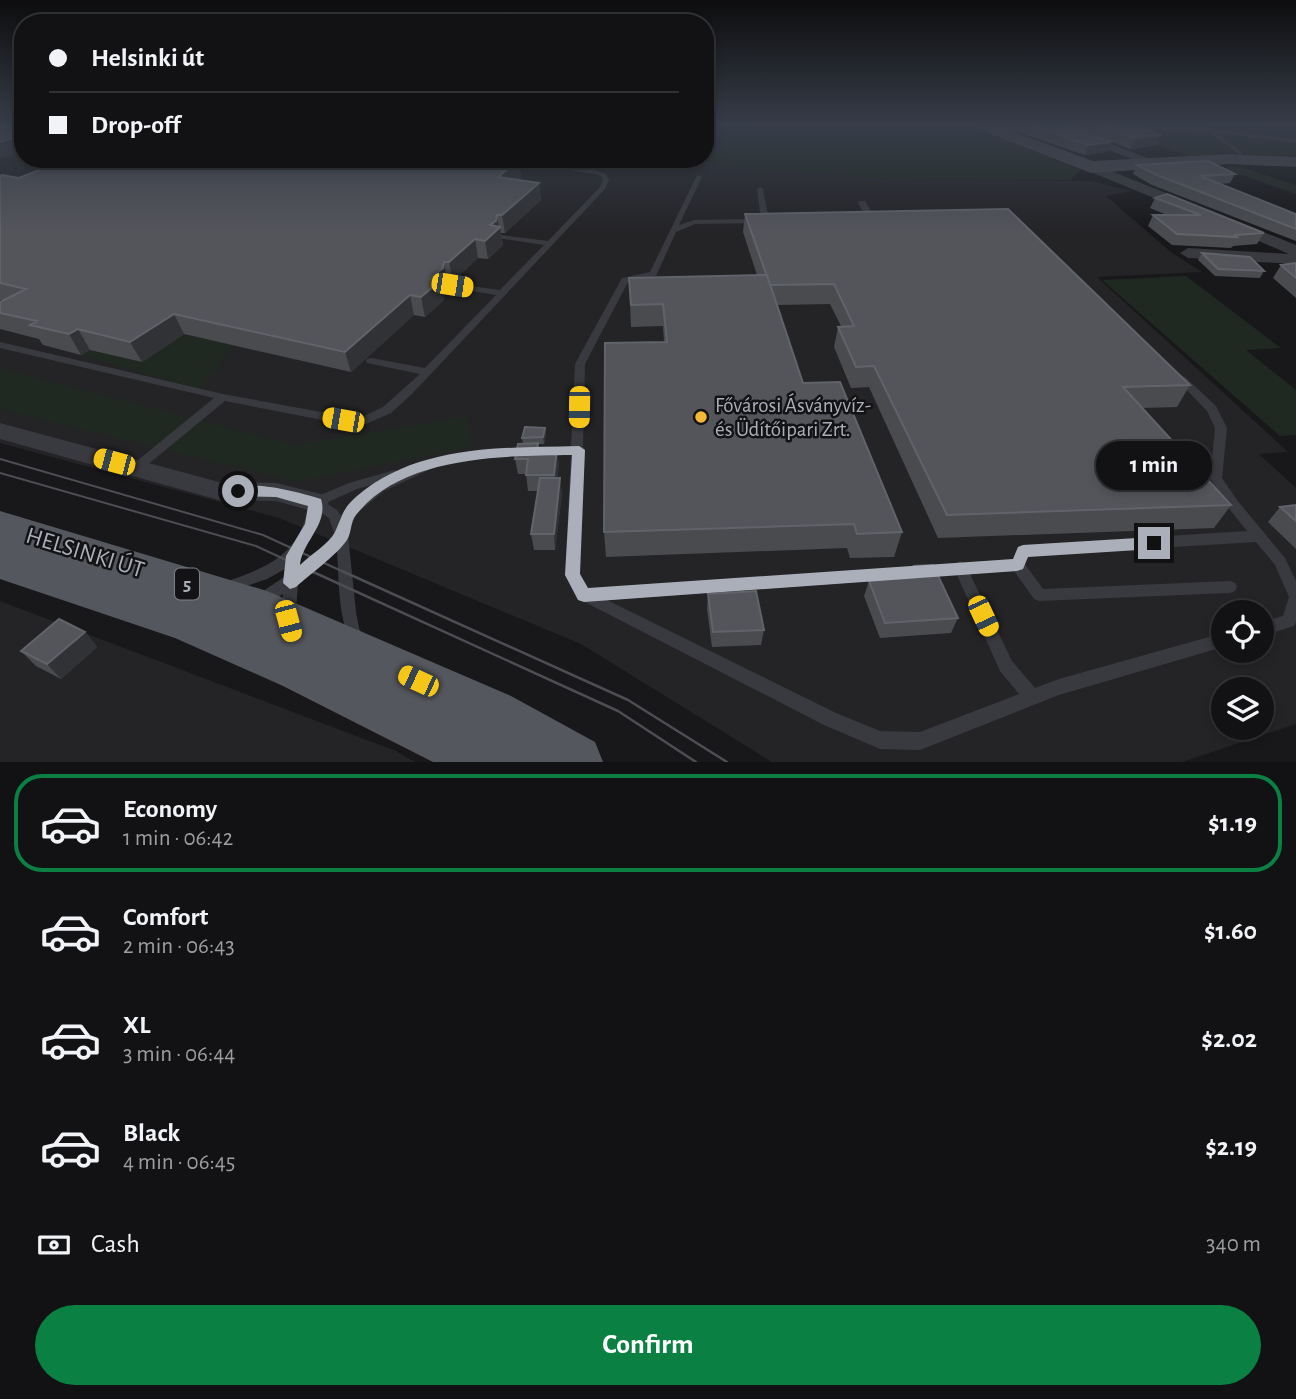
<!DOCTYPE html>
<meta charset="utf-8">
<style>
:root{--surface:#121214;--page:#1b1b1d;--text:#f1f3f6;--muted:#9c9ea0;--line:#313234;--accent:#0b8043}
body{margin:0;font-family:"Alegreya Sans",sans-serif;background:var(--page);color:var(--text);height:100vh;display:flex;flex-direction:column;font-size:26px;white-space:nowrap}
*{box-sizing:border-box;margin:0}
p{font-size:23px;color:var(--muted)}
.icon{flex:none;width:38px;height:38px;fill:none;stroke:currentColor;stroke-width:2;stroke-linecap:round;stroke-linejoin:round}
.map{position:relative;height:762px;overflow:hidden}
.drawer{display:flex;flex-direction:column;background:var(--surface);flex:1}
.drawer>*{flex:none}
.top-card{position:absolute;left:14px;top:14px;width:700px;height:154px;border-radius:28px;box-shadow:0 4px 10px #0003,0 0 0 2px var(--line);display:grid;align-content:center;height:154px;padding:0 35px;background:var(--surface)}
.fabs{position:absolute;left:1211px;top:600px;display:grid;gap:14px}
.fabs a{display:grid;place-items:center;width:63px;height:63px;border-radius:50%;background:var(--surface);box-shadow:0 4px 10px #0003,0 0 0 2px var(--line);font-size:35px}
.end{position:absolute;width:32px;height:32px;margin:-16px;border:9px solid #aaafba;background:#111;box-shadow:0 0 0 4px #111}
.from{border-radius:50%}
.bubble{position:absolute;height:49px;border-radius:24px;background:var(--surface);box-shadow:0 4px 10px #0003,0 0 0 2px var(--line);font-size:23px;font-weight:700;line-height:49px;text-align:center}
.car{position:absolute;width:21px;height:42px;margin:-21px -10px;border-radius:9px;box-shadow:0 0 5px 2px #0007;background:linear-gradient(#f5c518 24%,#345 0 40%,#f5c518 0 76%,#345 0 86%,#f5c518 0)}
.top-card b{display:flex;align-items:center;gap:24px;height:66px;font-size:26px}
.top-card b+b{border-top:2px solid var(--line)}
.top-card i{width:18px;height:18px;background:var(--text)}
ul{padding:12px 0 0;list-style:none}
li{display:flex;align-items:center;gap:21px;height:98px;margin:0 14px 10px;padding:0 21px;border:4px solid transparent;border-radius:28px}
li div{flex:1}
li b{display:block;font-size:26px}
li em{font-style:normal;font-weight:700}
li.current{border-color:var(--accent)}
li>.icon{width:63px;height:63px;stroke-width:1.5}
.pay{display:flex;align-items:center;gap:18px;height:77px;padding:0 35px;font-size:26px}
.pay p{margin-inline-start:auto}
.button{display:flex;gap:14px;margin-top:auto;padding:14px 35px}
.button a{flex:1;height:80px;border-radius:42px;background:var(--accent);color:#fff;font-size:28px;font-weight:700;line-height:80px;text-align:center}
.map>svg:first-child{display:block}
.built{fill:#242427;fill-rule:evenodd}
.green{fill:#202921}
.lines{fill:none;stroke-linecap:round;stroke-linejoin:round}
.lane{fill:#393a3f;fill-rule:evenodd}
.street{fill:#393a3f;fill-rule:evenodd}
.secondary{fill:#47494f;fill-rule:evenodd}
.primary{fill:#55575e;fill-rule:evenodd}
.tram-far1{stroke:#4c4e54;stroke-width:2}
.tram{stroke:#4c4e54;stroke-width:2.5}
.wall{fill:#494b4f}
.shaded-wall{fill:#313235}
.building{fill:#54555b;stroke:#61636a;stroke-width:2}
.route{fill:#aaafba}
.poi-dot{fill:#f4b736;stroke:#131315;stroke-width:2.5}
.labels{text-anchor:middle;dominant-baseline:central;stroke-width:5;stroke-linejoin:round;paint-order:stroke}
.shield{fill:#131315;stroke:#7d8088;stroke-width:2}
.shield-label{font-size:19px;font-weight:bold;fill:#aaafba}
.poi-label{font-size:21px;fill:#aaafba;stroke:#131315;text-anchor:start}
.near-street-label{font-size:24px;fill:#aaafba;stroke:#131315}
</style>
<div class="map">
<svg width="1296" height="762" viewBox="0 0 1296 762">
<rect width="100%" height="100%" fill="#18181a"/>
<path class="built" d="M0,126H23V159H629L889,179L1091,181L1132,191L1106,196L1172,253L1202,272L1097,277L1288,452L1259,454L1296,488V724L1182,762H772L581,644L279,518L0,443ZM1223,612H1262V651H1223ZM1223,690H1262V728H1223Z
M0,601L396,751L415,762H0Z"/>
<path class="green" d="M705,126H972L1081,170L1070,180L889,179L629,159H705Z
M1105,126H1296V156L1217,153L1222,156L1194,158Z
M1228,166L1240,167L1296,185V194L1225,169Z
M1186,276L1281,348L1246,350L1296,390V435L1280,436L1102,280Z
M184,334L235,346L199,389L81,355L90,349L142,362Z
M0,368L294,445L467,416L472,447L297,482L0,409Z"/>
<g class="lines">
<path class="lane" d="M1146,127H1199L1296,139V143L1217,133L1242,152L1243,153L1240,155L1211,134V132L1144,130V128Z
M54,159H62L37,175H33V173Z
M501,159H519L595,170L606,174L609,180L605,189L412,394L391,413L366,424H343L225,401L140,471H132L130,468L132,465L214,398L0,348V342L223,394L343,416H364L383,407L420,374L367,363L366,361L367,359L371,358L425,368L496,295L452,288L449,287V283L500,290L544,245L504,239H501V235L548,241L600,187L603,180L601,176L594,174Z
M699,175L702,177L679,225L694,220L758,219L762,221L758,223L695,224L676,232L656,276L628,282L585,364L583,447L585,450L583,453L579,574L588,589L955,564L960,561L965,563L1013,560L1018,547L1023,545L1247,531L1227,506L1210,478L1215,428L1207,411L1176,379L1181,376L1185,377L1216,406L1227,428L1222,478L1237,500L1285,558L1296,581V622L1294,626L1262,636V622L1283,616L1289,597L1275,565L1256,542L1028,556L1025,564L1043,589L1230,581L1235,583L1237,587L1235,591L1230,593L1039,601L1034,599L1014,571L970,574L1012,661L1035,688L1059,679L1223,633V647L1059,695L920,750L880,749L824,725L579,599L565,575L571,454H541L539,451L541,448L571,446L575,364L622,278L650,272L696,177ZM957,575L1000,671L1019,694L920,732L880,731L836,713L607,600Z
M760,187L763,189L769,220L765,222L761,220L757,189Z
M859,201H865L875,218L874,220H868L858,203Z
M529,447L533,448L535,451L533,454L482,457L437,466L384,491L356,514L348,535L356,612L359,628L365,641L362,646L357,648L352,646C338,616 339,583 337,551L298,583L296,612L294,617L289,618L284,617L282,612L283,594L261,606L256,604L254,600L256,596L284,577L285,569L267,579L230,592L225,590L223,586L225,582C255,571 286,562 301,530C306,520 307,509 311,499L349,483L395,470L400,472L435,458L482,449ZM378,483C364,492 349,501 341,516L337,510L326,503L357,489ZM320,512L329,518L335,535L322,548L299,567L300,555L312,535Z"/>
<path class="street" d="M1048,126H1064L1163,164L1157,168L1152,167Z
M1091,163L1191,203L1193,206L1191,209H1181L1086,170V164Z
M1236,221L1296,245V264L1188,258L1180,253L1188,248L1289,254L1231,229L1228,226Z
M0,423L219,482L276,483L325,495L329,502L325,509L316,512L276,501L219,500L0,439Z"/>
<path class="secondary" d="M976,126H998L1093,161L1228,154L1296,157V167L1228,164L1091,173L978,129Z"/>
<path class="primary" d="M0,511L267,591L511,696L595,742L603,762H433L283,686L175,638L0,579Z"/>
<path class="tram-far1" d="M0,459L263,535L346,573
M0,473L256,546L314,573"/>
<path class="tram" d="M311,571L618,711L696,762
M342,571L628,700L727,762"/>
</g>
<path class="wall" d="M1000,126H1069L1107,152L1085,155Z
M1071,126H1136L1157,145L1130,149Z
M359,160L507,162L519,160L521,177L517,180L539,183L541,200L505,233H501L503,245L488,259L478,258L453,281H447L446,287L442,291L444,300L425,317L414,315L351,372L184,334L142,362L90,350L81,355L43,345L39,339L0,329V302L3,300H0V176L19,178Z
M1137,165L1235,174L1230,183L1220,184L1296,214V241L1152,185L1133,174Z
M1155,198L1264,233L1257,244L1233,246L1231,248L1172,245L1148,226L1153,215H1167L1150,208Z
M745,214L1190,385L1177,407L1142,408L1231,505L1214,528L938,538L869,387L851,388L834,347L838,327L841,326L830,304L777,305L803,383L902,532L894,557L850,558L847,548L606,557L604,532L664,342L663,326L631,327L629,278L757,275L743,232Z
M1202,253L1264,271L1260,278L1215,276L1198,260Z
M1296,263V298L1273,278L1281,265Z
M545,428L546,435L544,444H539V449L559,464L557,478L562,493L555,550H534L531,534L538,491H528L526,474H518L515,459L523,443L522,438Z
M1296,505V549L1268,522L1280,507Z
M914,566L958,618L951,633L880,638L864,596L869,581L909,578Z
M708,594L764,630L761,645L712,647L707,609Z
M85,632L97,647L61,679L36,666L21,651Z"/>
<path class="shaded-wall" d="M23,127V151L0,159V142L8,134Z
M1161,135L1157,145L1130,149L1134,138Z
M1111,142L1107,152L1085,155L1088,145Z
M519,160L521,177L500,194L498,177Z
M539,183L541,200L505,233L502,215Z
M497,215L499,228L500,227L503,245L488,259L485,241L490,225Z
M475,239L478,258L453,281L449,262Z
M444,262L447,281L446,287L442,291L444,300L425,317L421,297L430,279Z
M410,295L414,315L351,372L345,352Z
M174,314L184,334L142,362L130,342Z
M78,329L90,350L81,355L69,334Z
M545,428L546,435L544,444L543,437Z
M557,449L559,464L556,490L554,475Z
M560,478L562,493L555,550L554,534Z
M85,632L97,647L61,679L47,664Z"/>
<path class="building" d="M0,126H23V127L8,134L19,136L0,142Z
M1031,126H1069L1111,142L1088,145Z
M1100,126H1136L1161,135L1134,138Z
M67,159H503L507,162L512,159L519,160L498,177L539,183L502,215H497L496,221L490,225L500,227L485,241L475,239L449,262H444L443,268L430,279L440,281L421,297L410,295L345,352L174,314L130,342L78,329L69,334L30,325L37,321L0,313V302L26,289L0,283V176L2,175L19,178Z
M1208,161L1235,174L1200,176L1296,214V229L1157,175L1137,165Z
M1167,194L1264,233L1235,235L1237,237L1177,234L1153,215H1201L1155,198Z
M1008,209L1190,385L1123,387L1231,505L947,515L874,366L856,367L838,327L854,326L834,284L770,285L745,214Z
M1202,253L1250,257L1264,271L1218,269Z
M1296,263V278L1281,265Z
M767,275L803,383L840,382L902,532L857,534L854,524L604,532L605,343L667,342L663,304L631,305L629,278Z
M525,427L545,428L543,437L522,438Z
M538,443L537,449H557L554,475H526L528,459H515L518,444Z
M540,478H560L554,534H531Z
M1296,505V521L1280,507Z
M933,565L958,618L885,623L869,581L919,577L914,566Z
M756,591L764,630L713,632L708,594Z
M59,619L85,632L47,664L21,651Z"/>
<linearGradient id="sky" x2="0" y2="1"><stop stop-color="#0d0d0e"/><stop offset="0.54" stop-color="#373d49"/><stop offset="1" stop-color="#373d49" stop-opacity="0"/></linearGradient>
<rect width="1296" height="232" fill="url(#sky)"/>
<path class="route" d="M579,446L585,450L580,574L588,588L1013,559L1018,547L1023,545L1154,537L1162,543L1154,549L1028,557L1023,569L1017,571L584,602L578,600L565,575L572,455C504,456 403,455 356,515C350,522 352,532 347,540C336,556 310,574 296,587L290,589L283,583L286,556L305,524L308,506L276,497L238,496L231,491C244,477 302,493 321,499C329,524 302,542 300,565C310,555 329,544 335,532C343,515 342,509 357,496C418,444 504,448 579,446Z"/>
<circle class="poi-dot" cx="701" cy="417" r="7"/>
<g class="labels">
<rect class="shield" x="175" y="568.5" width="24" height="31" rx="5"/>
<g class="shield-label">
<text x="187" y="584">5</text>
</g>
<g class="poi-label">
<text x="715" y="405">Fővárosi Ásványvíz-<tspan x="715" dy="24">és Üdítőipari Zrt.</tspan></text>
</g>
<g class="near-street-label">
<text transform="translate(85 553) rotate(17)">HELSINKI ÚT</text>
</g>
</g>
</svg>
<div class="fabs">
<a><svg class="icon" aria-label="locate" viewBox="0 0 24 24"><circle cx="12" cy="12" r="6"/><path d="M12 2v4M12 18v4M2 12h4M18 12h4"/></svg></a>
<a><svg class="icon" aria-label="layers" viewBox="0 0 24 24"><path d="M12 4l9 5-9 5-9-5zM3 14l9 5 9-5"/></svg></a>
</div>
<i class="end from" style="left:238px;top:491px"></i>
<i class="end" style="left:1154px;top:543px"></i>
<div class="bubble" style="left:1096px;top:441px;width:116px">1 min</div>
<i class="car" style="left:452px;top:285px;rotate:99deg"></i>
<i class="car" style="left:579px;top:407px;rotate:181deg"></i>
<i class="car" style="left:343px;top:420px;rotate:280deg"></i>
<i class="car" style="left:114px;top:462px;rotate:285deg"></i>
<i class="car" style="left:983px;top:616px;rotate:155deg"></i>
<i class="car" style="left:288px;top:621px;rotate:165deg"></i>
<i class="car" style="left:418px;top:681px;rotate:295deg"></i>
<div class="top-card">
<b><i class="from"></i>Helsinki út</b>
<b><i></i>Drop-off</b>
</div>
</div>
<section class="drawer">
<ul>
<li class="current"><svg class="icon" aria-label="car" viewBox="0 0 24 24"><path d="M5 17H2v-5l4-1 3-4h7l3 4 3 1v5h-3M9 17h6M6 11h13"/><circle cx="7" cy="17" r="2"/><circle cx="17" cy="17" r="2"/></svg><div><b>Economy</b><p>1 min · 06:42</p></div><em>$1.19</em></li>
<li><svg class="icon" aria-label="car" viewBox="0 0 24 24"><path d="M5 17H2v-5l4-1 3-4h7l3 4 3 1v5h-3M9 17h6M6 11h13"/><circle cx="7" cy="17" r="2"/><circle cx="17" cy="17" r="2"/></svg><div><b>Comfort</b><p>2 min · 06:43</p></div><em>$1.60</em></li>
<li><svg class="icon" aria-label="car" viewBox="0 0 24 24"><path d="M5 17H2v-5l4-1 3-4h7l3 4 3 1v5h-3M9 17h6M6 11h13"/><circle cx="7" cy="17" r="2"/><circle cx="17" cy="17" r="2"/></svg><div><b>XL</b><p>3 min · 06:44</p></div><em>$2.02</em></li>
<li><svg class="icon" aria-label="car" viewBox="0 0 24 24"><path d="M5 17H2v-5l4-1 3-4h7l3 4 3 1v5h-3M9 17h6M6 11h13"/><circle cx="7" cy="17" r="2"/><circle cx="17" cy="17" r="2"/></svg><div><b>Black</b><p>4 min · 06:45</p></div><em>$2.19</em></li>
</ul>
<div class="pay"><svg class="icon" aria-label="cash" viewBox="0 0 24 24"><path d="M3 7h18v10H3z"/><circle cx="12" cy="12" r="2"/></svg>Cash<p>340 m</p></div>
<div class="button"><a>Confirm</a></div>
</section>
